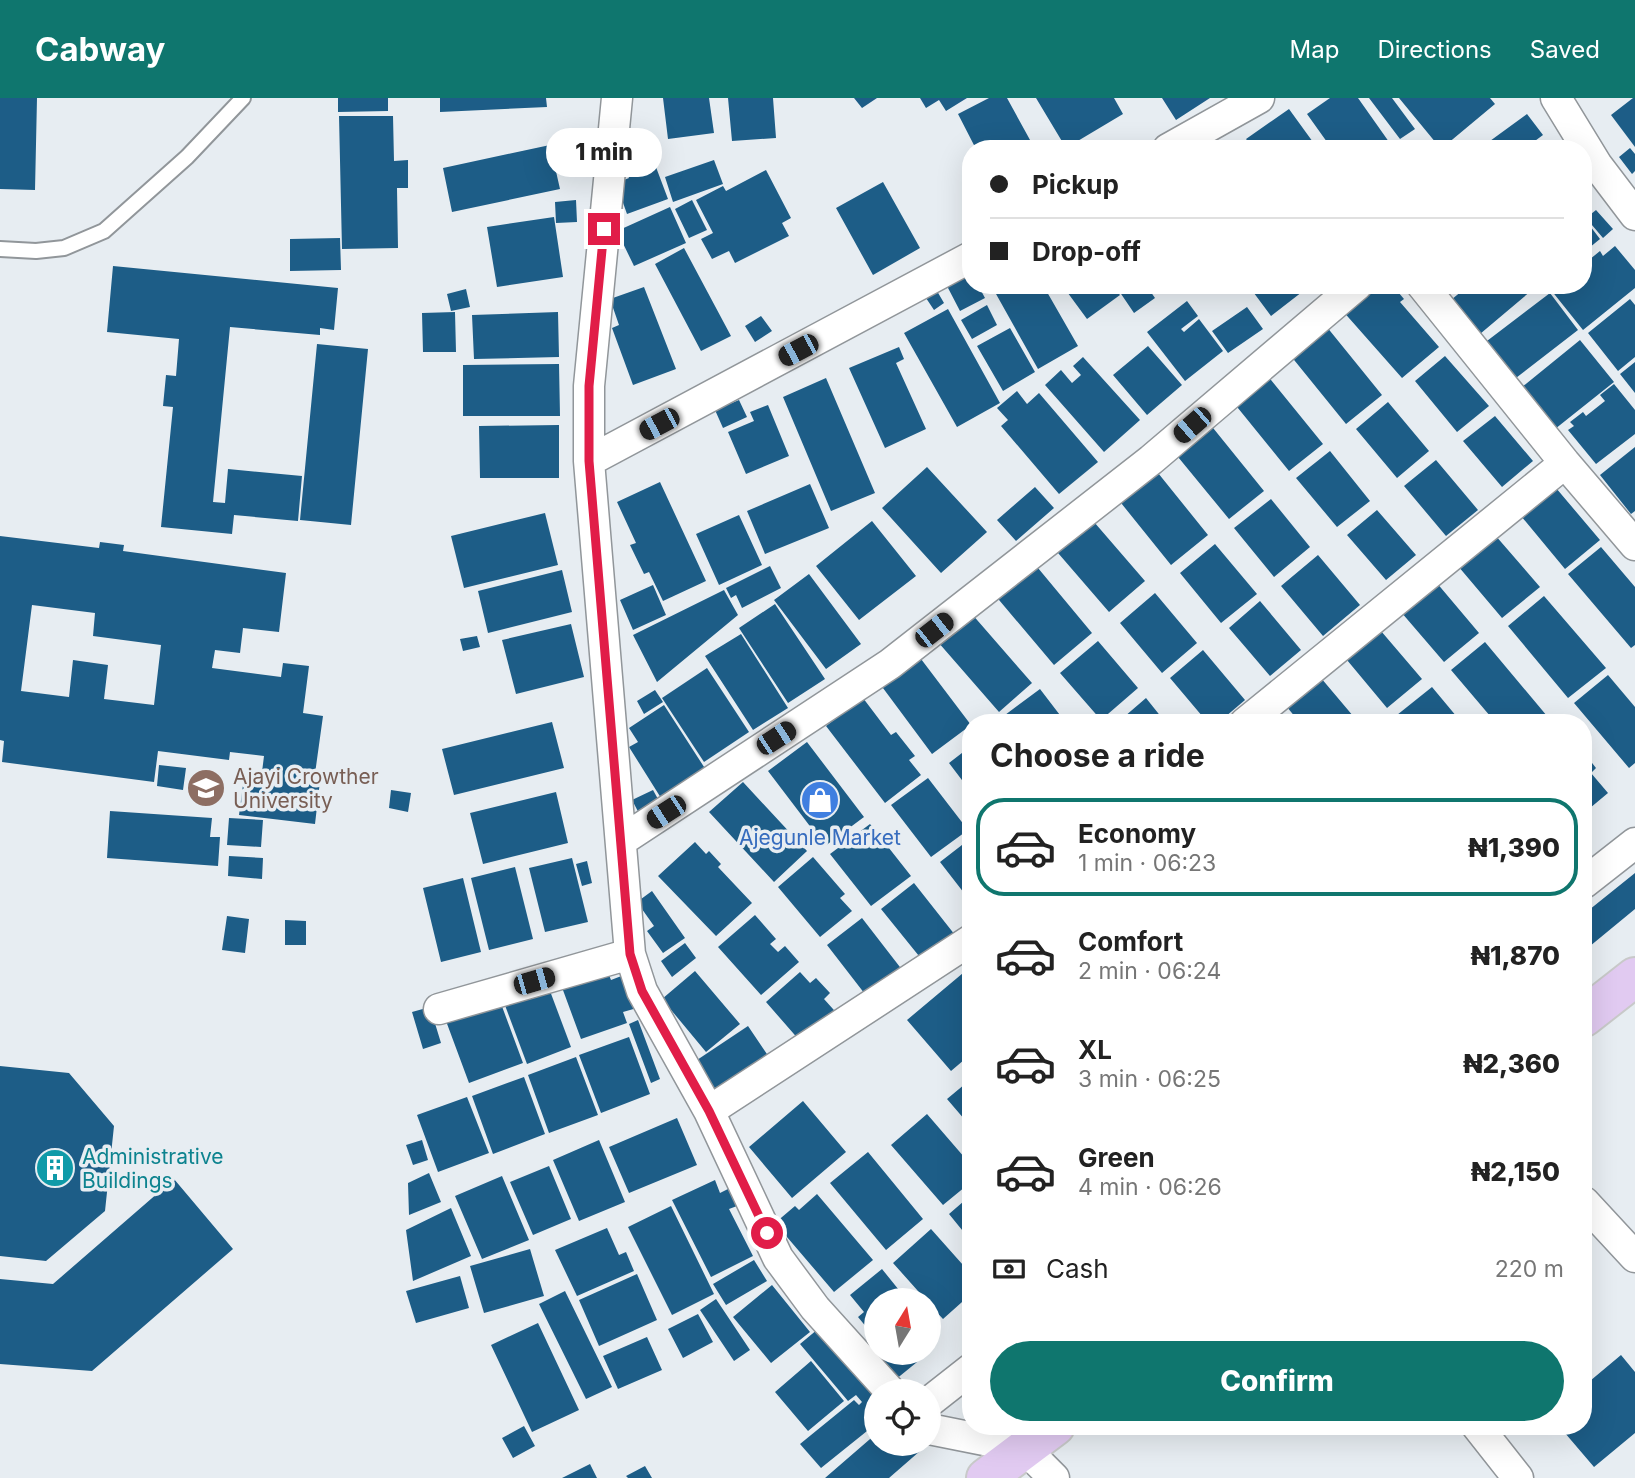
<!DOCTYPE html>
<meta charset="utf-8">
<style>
:root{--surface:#fff;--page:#f6f6f6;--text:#222;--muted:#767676;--line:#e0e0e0;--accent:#0f766e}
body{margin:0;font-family:Inter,sans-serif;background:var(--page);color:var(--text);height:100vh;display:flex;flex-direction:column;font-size:26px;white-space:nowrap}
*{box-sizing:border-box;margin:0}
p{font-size:23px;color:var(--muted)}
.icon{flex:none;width:38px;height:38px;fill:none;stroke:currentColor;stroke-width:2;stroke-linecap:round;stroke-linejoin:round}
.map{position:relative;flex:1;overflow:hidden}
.details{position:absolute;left:962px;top:616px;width:630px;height:721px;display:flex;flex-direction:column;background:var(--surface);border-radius:28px;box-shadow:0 7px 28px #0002}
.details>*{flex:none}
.top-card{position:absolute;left:962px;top:42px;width:630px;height:154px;border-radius:28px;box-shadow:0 7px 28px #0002;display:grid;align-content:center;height:154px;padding:0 28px;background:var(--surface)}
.needle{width:46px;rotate:11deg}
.controls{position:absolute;left:864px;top:1190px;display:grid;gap:14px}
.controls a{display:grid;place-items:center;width:77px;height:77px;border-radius:50%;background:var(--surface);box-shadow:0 7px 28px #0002;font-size:35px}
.end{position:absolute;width:32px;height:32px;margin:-16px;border:9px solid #e11d48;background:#fff;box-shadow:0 0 0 4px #fff}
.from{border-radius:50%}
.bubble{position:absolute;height:49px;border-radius:24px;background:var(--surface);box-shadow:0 7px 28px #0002;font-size:23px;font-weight:800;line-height:49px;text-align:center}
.car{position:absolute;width:21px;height:42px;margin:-21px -10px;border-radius:9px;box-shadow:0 0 5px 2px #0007;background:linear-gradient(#222 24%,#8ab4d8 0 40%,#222 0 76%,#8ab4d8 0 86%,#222 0)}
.top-card b{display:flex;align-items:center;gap:24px;height:66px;font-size:26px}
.top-card b+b{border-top:2px solid var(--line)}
.top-card i{width:18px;height:18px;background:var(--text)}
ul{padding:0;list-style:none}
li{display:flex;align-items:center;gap:21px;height:98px;margin:0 14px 10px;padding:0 14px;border:4px solid transparent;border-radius:28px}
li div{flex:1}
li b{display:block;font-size:26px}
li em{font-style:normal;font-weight:800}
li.on{border-color:var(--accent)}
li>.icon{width:63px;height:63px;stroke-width:1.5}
h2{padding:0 28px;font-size:32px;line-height:84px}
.pay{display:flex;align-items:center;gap:18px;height:77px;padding:0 28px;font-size:26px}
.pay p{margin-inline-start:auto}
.button{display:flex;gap:14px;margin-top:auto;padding:14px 28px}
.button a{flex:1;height:80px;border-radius:42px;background:var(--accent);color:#fff;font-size:28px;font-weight:800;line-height:80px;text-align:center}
header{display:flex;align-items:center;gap:42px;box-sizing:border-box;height:98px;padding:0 35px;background:var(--accent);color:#fff}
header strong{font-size:33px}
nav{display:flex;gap:38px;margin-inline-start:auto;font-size:24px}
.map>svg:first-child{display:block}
.building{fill:#1d5d87;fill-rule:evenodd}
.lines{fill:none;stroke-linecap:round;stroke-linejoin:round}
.lane-casing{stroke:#91969a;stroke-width:18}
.street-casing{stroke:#91969a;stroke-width:33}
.highway-casing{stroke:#c8c9c9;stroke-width:42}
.lane{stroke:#fff;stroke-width:14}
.street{stroke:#fff;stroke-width:30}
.highway{stroke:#e1caf1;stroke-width:38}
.route{stroke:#e11d48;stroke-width:9}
.labels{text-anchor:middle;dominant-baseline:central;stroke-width:7;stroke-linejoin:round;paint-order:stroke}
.education-label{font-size:21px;fill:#785e54;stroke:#e7edf2;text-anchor:start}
.shop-label{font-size:21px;fill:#366cbe;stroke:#e7edf2}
.culture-label{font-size:21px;fill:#0d838f;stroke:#e7edf2;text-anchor:start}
</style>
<header>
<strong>Cabway</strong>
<nav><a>Map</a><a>Directions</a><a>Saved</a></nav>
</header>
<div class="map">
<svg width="1635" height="1380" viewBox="0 0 1635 1380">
<rect width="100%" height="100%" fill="#e7edf2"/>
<path class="building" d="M0,0H37L35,92L0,91Z
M338,0H388V13L338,14Z
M440,0H546L547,9L440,14Z
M663,0H709L714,35L668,41Z
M728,0H773L776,40L732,43Z
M854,0H877L862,10Z
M920,0H967L946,13L939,2L926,10Z
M989,0H1007L1035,51H976L958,16Z
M1036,0H1114L1123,16L1066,50Z
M1162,0H1210L1176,22Z
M1330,0H1358L1394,51H1332L1307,16Z
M1369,0H1392L1415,31L1400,41Z
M1399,0H1490L1495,6L1441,51Z
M1633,0H1635V49L1611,17Z
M1289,11L1318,51H1254L1246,41Z
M1527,16L1543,37L1524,51H1479Z
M339,18H393L394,63L408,62V90H397L398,150L342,151Z
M642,32L668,101L627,116L616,85L629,80L623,65L635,60L626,38Z
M550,47L560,91L452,114L443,70Z
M1630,50L1635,56V73L1632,76L1619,59Z
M714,62L723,86L673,104L665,79Z
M766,72L791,120L782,125L789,138L735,165L729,153L712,161L701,141L713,135L696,102L723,88L726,93Z
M883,84L920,150L873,177L836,110Z
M576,102L577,124L556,125L555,104Z
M692,102L707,132L689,140L675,111Z
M670,109L686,145L634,168L617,133Z
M1596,112L1613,131L1603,140L1586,120Z
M554,119L563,179L497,189L487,129Z
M1584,120L1600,141L1584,154Z
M340,140L341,172L290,173V141Z
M1615,148L1635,172V190L1583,232L1551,192L1557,187H1584V166L1600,153L1603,158Z
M684,150L731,238L701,253L655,166Z
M113,168L338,190L334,232L320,230V237L230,229L213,404L225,405L228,371L302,378L298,423L234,417L232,436L161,429L173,309L163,308L166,277L176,278L179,241L107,234Z
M971,176V187H978L985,200L960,213L947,188Z
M991,187H1043L1078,248L1038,271Z
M1062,187H1112L1120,197L1087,221Z
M1115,187H1146L1155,200L1134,215Z
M1248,187H1311L1271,218Z
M1369,187H1385L1388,191L1393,188L1404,201L1400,204L1439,249L1402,280L1341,211Z
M1469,187H1538L1480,236L1451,202Z
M644,189L676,271L633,287L612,230L619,227L610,201Z
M466,191L470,209L451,213L447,196Z
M937,193L944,205L934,212L926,200Z
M1550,195L1578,232L1512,283L1483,246Z
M1630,201L1635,207V259L1618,273L1588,235Z
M1187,203L1198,218L1181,231L1184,234L1199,221L1223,253L1185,283L1147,234Z
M987,207L997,227L972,241L961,222Z
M1247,209L1263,231L1228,255L1212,233Z
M948,211L1000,305L957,329L904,235Z
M455,214L456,254H423L422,215Z
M558,214L559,259L474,261L472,217Z
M761,218L772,233L755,244L745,228Z
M1322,223L1382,297L1346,326L1286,252Z
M1010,230L1035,274L1003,293L977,248Z
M1580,242L1614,284L1555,331L1522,289Z
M317,246L368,251L351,427L300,422Z
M1148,248L1182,287L1147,317L1113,277Z
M899,249L904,261L896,265L926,331L885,350L849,270Z
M1445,258L1489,308L1457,334L1415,283Z
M1083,259L1140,322L1104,354L1045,287L1061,272L1072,285L1081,277L1073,268Z
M1635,264V295L1620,276Z
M559,266L560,318H463V267Z
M1263,272L1323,346L1289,373L1229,299Z
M826,280L875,395L831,413L783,299Z
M1614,286L1635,312V336L1596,366L1568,332L1574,328L1570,324L1583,314L1586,318L1605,303L1600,297Z
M1017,293L1027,306L1039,295L1098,364L1059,396L1001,328L1008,322L997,310Z
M739,302L747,319L723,330L715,312Z
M1388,304L1429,353L1397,380L1356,331Z
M768,307L789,358L746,376L728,334L754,323L750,314Z
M1495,318L1533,363L1502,389L1463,343Z
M1205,320L1264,393L1229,421L1169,348Z
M559,327V380H480L479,328Z
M1635,349V413L1631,416L1600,377Z
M1330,353L1370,403L1337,429L1296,380Z
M1436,362L1478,412L1446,438L1404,388Z
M1150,365L1208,437L1171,467L1113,395Z
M927,369L987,434L941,475L882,410Z
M660,384L706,483L663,503L649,474L644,476L630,447L636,445L617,404Z
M810,386L829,430L765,456L747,413Z
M1035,389L1054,410L1016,443L997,422Z
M1556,390L1600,442L1565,471L1521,418Z
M1271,401L1310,449L1274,479L1234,430Z
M1377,412L1416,457L1386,482L1347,437Z
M545,415L558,467L464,490L451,438Z
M739,417L762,467L719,487L696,436Z
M1088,417L1145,483L1109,514L1052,448Z
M872,423L916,478L859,522L816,468Z
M1495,437L1540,489L1502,520L1458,468Z
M0,438L99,450L100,444L124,447L123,453L286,475L279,534L243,530L240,555L215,552L212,570L281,579L283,565L309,568L303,615L323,618L314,683H320L315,726L239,717L244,679L261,682L264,658L230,654L229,662L158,653L154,684L2,664L4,643L0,642ZM32,507L95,515L93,538L161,547L154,607L104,601L108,567L73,562L69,599L21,593Z
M1215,446L1257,496L1221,525L1180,475Z
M1601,449L1635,489V547L1631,550L1568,476Z
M1318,457L1360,507L1323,538L1281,488Z
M1033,464L1092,535L1054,567L994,496Z
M770,468L781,490L742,510L736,497L731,500L726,490Z
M562,472L572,514L488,535L478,493Z
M809,476L861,546L826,571L774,502Z
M1436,484L1479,535L1444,564L1401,514Z
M653,487L666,517L633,532L620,502Z
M724,492L738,517L657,584L633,537Z
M1155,495L1197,545L1162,575L1120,525Z
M1544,498L1606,570L1568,600L1508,528Z
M1260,503L1301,552L1270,578L1229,530Z
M775,506L825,581L788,605L739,530Z
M971,515L1032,585L999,614L938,544Z
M571,526L584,579L516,596L502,542Z
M1381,533L1422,581L1387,610L1347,562Z
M741,536L788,610L753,632L705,558Z
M477,538L480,549L463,553L460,541Z
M1098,543L1138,590L1101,622L1060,575Z
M1485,544L1547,618L1539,625H1496L1451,572Z
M1203,552L1245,602L1218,625H1208L1170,580Z
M918,557L971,627L932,656L880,586Z
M707,570L749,634L704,664L662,600Z
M1608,577L1635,609V665L1629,670L1574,605Z
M1321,580L1359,625H1300L1287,609Z
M1432,589L1462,625H1403L1397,617Z
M1040,591L1066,625H1004L1001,620Z
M655,592L663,604L644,616L637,603Z
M863,600L891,637L896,634L915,658L909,662L921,677L885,705L826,628Z
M1146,600L1166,625H1117Z
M664,607L706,672L661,700L629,649L638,644L629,630Z
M552,624L564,670L454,697L442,651Z
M807,644L864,719L825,748L768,673Z
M971,648V694L949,665Z
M1585,656L1596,670L1591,675L1608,695L1584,715Z
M159,667L186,670L183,692L157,688Z
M928,680L968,732L931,759L891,707Z
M743,684L807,753L774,784L709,714Z
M391,692L411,695L408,714L389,710Z
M653,692L664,712L643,723L632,702Z
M556,694L568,745L483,766L470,715Z
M110,713L212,720L210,739H220L218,768L107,760Z
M229,720L263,722L261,749L227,747Z
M870,726L911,778L871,808L830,756Z
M971,740V804L940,764Z
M695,744L706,756L709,753L721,766L718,769L752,805L716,838L658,778Z
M229,758L263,760L262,781L228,778Z
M813,759L845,796L840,800L852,813L820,839L778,789Z
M572,760L588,824L545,834L529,770Z
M587,763L592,785L582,788L576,766Z
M515,769L533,841L489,852L471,780Z
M1635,775V811L1584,853V816Z
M463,780L481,854L441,864L423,790Z
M914,785L955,837L923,863L881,811Z
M652,793L685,840L663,855L647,833L654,828L637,804Z
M755,817L776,841L770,846L778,854L785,848L799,864L761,897L718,849Z
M227,818L249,821L245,855L222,852Z
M862,820L903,873L868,900L827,847Z
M285,822L306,823V847H285Z
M685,845L696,860L672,879L661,863Z
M605,867L611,882L624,877L637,910L623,914L627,925L581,941L560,884Z
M969,870L971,872V956L951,973L907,922Z
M695,873L740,926L706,954L662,901Z
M800,874L810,885L816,880L830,895L824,901L842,921L807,951L766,904Z
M547,885L571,949L527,966L503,902Z
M500,903L523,965L469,985L446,923Z
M430,909L441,945L423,951L412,914Z
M638,922L660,981L651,985L629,926Z
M748,928L777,971L724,1007L694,964Z
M629,939L650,996L601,1015L579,957Z
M576,959L598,1017L549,1035L528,977Z
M0,968L69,975L114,1028L105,1113L46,1163L0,1158Z
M524,979L545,1036L493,1056L472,998Z
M971,981V1029L947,1001Z
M467,999L489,1055L438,1074L417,1017Z
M803,1003L846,1054L792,1100L749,1049Z
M927,1016L971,1067V1084L943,1107L891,1047Z
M677,1020L697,1067L629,1095L609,1049Z
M422,1042L428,1062L413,1067L406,1047Z
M599,1042L625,1104L579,1123L553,1062Z
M868,1054L923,1121L886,1152L830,1085Z
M549,1068L571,1121L533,1137L510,1084Z
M429,1075L441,1104L409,1117L408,1085Z
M502,1078L529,1142L482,1161L455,1098Z
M174,1081L233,1151L92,1273L0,1266V1181L53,1186Z
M715,1082L720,1095L728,1091L737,1108L729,1111L753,1158L711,1179L672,1102Z
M817,1096L873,1162L834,1194L775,1125L795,1108L799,1112Z
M971,1097V1143L949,1116Z
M671,1108L714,1196L672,1217L628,1129Z
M451,1110L471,1158L413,1183L406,1132Z
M607,1130L619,1157L626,1154L634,1173L577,1198L555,1152Z
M931,1131L971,1176V1196L943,1221L929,1206V1202H926L893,1165Z
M530,1151L544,1198L484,1215L470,1168Z
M754,1162L767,1183L726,1207L713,1186Z
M882,1171L907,1202H877V1242L858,1219L864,1214L850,1197Z
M637,1176L657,1222L599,1248L579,1202Z
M460,1178L469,1210L416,1225L406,1193Z
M772,1187L810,1234L771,1265L733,1219Z
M565,1193L612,1289L586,1301L539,1206Z
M716,1201L750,1252L734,1263L700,1212Z
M698,1216L713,1244L683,1260L668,1231Z
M538,1225L579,1312L532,1334L491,1247Z
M824,1226L877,1293V1325L821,1370L800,1346L854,1302L859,1307L862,1304L856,1297L848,1303L800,1246Z
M647,1239L662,1272L618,1291L603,1258Z
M877,1243V1255H918L922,1260L895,1282L868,1250Z
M1621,1257L1635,1274V1335L1594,1369L1559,1328H1584V1288Z
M811,1263L844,1303L808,1333L775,1294Z
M524,1328L535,1348L513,1360L502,1340Z
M877,1335V1346H914L920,1353L889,1380H825Z
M590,1366L597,1380H562Z
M645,1368L652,1380H628L626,1378Z"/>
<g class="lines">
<defs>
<path id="lane" d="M0,151L36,153L64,150L104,133L187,59L243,0"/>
<path id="street" d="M617,0L589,288V363L630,856L642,893L709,1013L778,1160L815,1210L890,1293
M1556,0L1597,67L1635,117
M1168,51L1259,0
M1422,187L1565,365L1635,447
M589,363L971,159
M1245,625L1565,365
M621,743L890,566L1151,362L1357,187
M1584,785L1635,745
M439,911L630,856
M709,1013L971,842
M1584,1104L1635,1159
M929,1304L971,1271
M1477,1328L1518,1380
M929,1331L1024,1350L1054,1380"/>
<path id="highway" d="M1584,919L1635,879
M986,1380L1055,1328"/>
</defs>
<use href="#lane" class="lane-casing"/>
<use href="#street" class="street-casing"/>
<use href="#highway" class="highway-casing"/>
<use href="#lane" class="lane"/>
<use href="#street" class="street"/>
<use href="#highway" class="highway"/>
</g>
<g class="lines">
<path class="route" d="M604,131L589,288V363L630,856L642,893L709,1013L767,1135"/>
</g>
<defs>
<symbol id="university-disc" viewBox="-11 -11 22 22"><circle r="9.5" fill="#8d6e63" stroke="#e7edf2"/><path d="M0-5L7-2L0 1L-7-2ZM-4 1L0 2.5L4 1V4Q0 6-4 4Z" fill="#fff"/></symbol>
<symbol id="shop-disc" viewBox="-11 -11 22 22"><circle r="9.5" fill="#3f7fe0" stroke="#e7edf2"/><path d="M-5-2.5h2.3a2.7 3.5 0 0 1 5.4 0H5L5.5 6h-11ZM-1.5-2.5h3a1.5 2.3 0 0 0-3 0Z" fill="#fff"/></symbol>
<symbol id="building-disc" viewBox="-11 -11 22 22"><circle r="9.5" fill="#0f9aa8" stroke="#e7edf2"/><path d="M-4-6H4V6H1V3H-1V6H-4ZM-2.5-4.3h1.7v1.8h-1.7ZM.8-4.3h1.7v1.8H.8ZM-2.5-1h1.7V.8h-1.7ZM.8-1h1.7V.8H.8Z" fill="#fff"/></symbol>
</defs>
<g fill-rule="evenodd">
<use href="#university-disc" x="184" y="668" width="44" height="44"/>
<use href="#shop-disc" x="798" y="680" width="44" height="44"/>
<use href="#building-disc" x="33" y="1048" width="44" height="44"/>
</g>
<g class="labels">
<g class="education-label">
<text x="233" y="678">Ajayi Crowther<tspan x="233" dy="24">University</tspan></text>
</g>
<g class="shop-label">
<text x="820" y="739">Ajegunle Market</text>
</g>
<g class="culture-label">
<text x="82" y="1058">Administrative<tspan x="82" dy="24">Buildings</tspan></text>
</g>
</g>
</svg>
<div class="controls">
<a><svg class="needle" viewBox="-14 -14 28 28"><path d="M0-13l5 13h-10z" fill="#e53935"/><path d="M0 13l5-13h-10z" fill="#767676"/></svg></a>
<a><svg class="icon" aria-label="locate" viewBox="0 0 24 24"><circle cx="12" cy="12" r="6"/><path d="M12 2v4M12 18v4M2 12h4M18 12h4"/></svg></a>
</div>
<i class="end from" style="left:767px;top:1135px"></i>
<i class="end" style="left:604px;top:131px"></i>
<div class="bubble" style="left:546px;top:30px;width:116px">1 min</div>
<i class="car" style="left:798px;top:252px;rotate:242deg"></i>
<i class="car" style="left:659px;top:326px;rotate:242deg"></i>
<i class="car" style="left:1192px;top:327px;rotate:229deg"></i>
<i class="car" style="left:934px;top:532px;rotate:52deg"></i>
<i class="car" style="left:776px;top:640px;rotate:57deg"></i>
<i class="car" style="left:666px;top:714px;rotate:237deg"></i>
<i class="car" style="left:534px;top:883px;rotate:74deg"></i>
<div class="top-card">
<b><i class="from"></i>Pickup</b>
<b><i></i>Drop-off</b>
</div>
<section class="details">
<h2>Choose a ride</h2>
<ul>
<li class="on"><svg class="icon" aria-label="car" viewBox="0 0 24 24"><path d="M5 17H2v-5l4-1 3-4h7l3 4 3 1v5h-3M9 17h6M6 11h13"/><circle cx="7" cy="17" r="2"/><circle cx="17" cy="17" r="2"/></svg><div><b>Economy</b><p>1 min · 06:23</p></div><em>₦1,390</em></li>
<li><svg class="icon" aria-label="car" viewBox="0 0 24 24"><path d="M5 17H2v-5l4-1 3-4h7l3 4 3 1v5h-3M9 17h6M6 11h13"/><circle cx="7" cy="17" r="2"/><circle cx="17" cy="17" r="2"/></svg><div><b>Comfort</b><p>2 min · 06:24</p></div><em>₦1,870</em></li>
<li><svg class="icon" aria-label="car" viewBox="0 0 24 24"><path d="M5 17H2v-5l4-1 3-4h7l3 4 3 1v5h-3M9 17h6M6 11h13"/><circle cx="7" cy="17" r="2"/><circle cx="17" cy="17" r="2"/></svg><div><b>XL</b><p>3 min · 06:25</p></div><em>₦2,360</em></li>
<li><svg class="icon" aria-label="car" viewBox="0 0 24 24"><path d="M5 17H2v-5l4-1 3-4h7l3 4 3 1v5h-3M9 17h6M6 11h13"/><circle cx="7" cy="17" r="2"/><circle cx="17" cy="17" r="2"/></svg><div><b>Green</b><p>4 min · 06:26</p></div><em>₦2,150</em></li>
</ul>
<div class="pay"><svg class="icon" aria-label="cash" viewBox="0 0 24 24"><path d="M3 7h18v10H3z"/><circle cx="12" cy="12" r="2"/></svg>Cash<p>220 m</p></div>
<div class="button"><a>Confirm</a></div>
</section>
</div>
